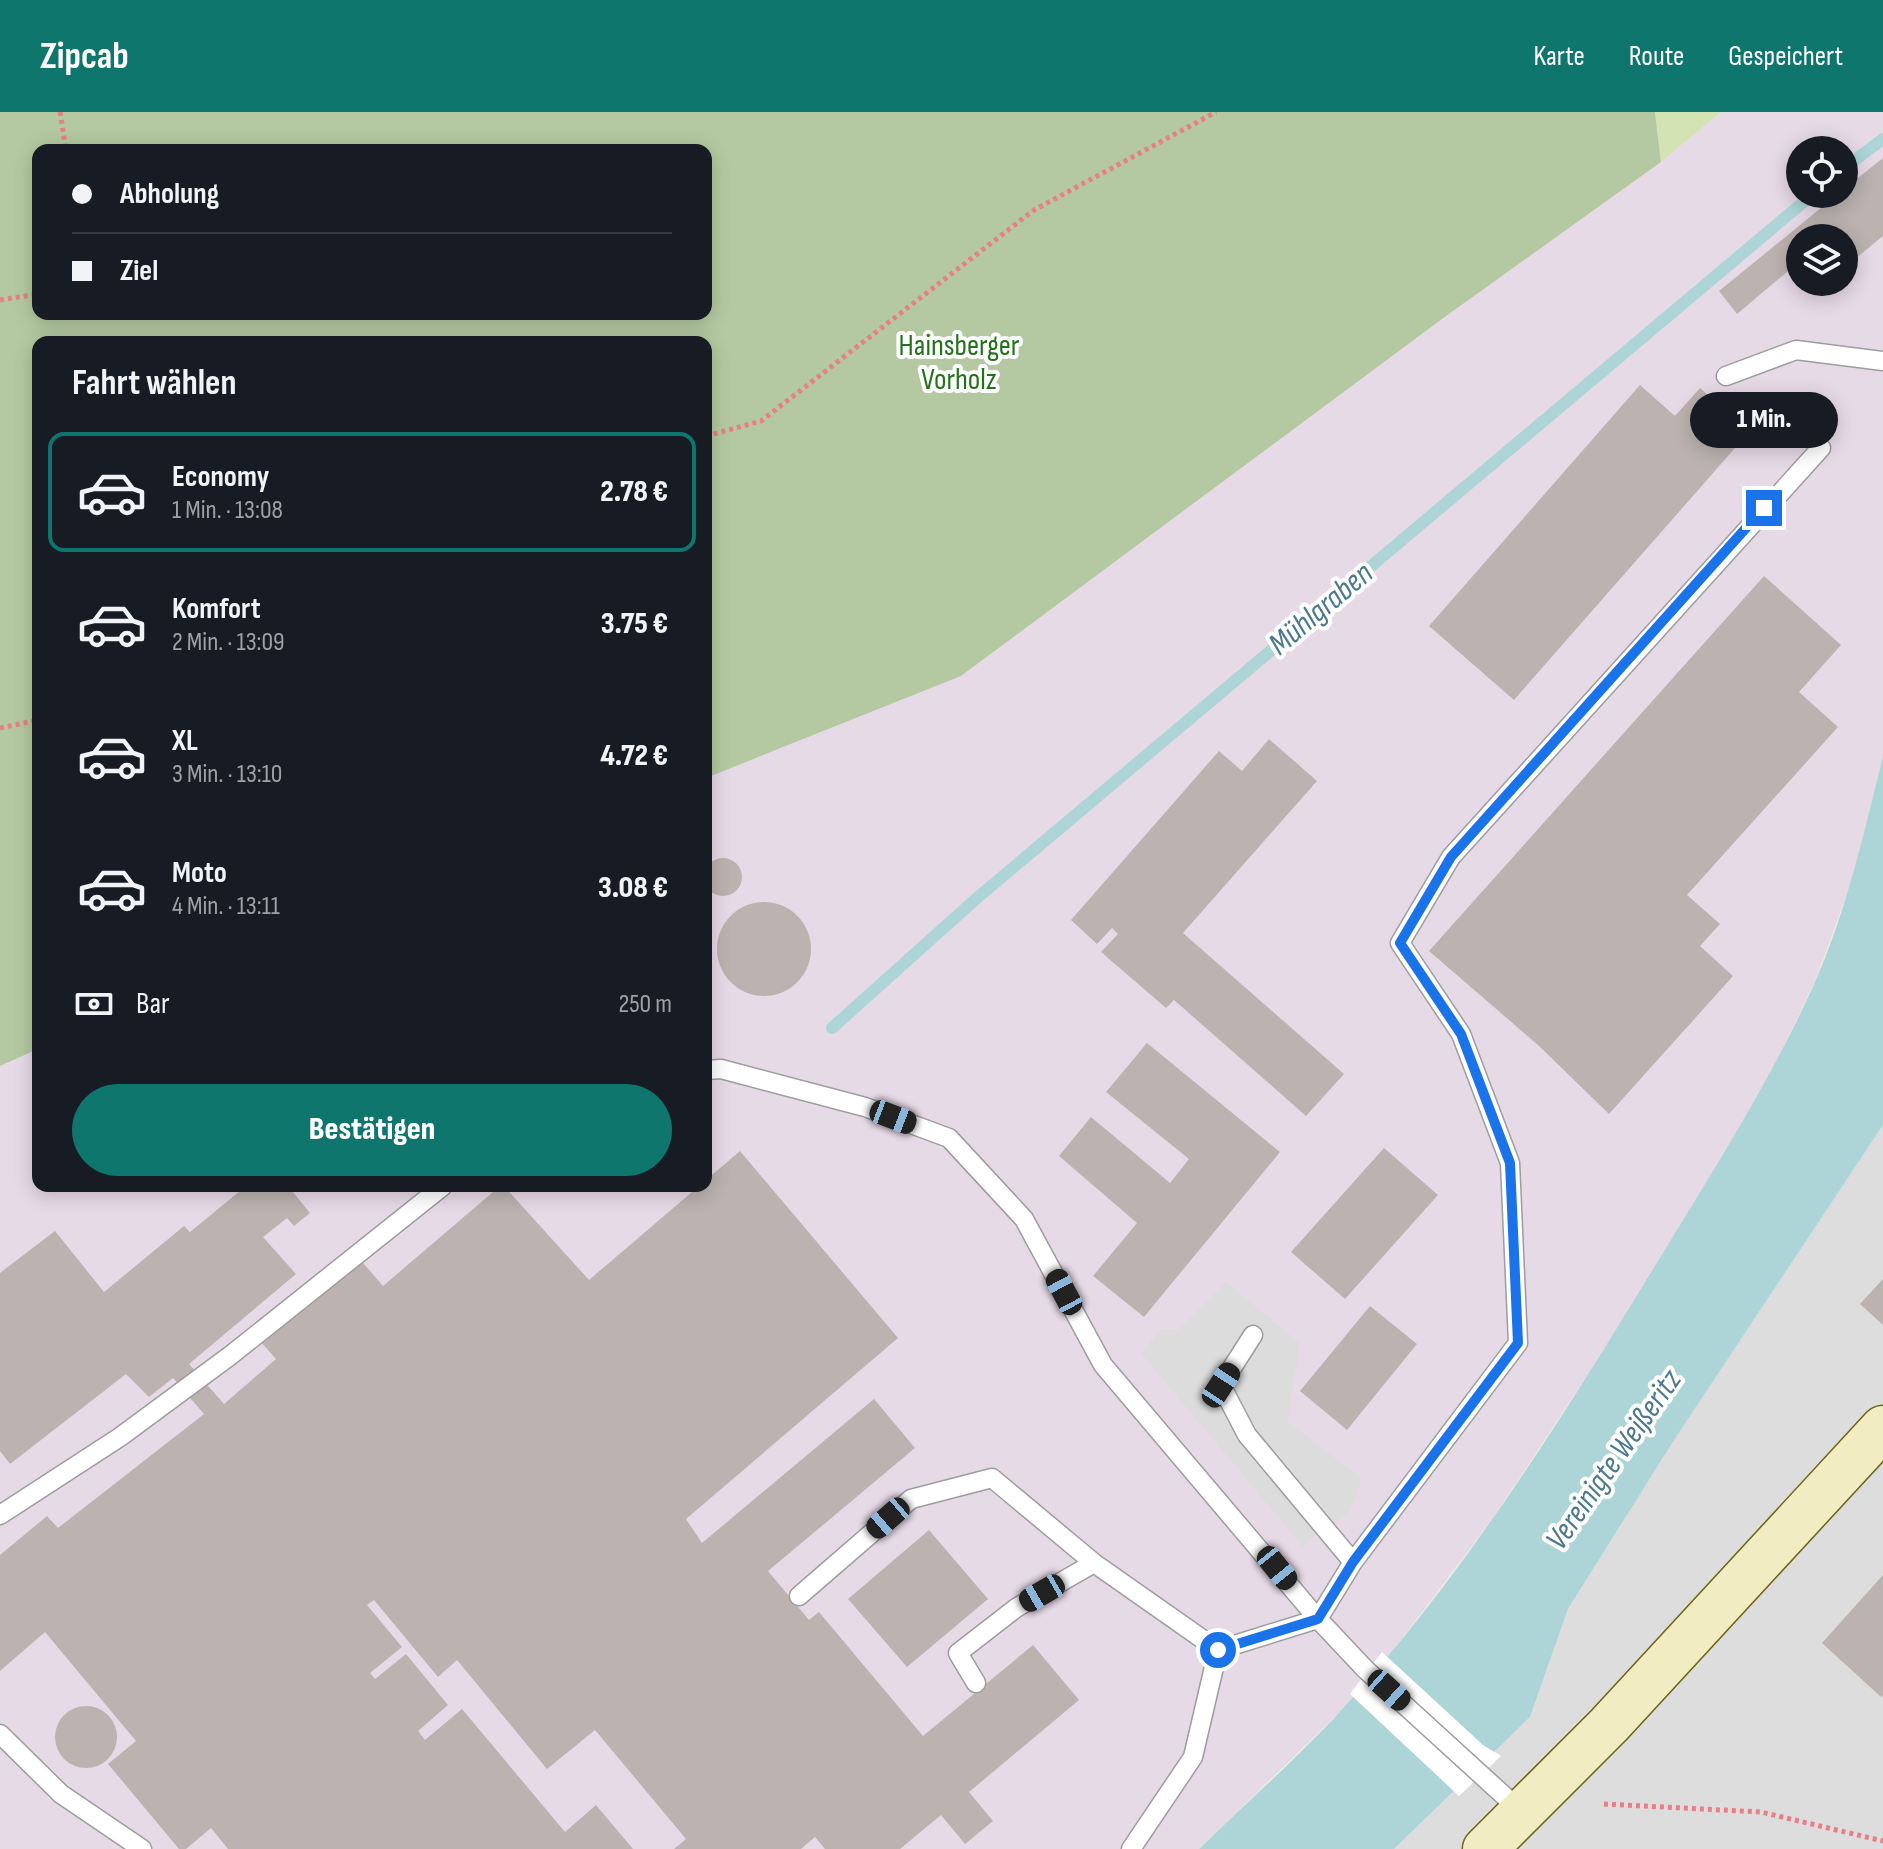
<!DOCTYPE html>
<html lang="de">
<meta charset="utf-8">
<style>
:root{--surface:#171b24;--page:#20242c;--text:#f1f3f6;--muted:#9ea1a6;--line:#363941;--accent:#0f766e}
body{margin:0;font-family:"Sofia Sans Condensed",sans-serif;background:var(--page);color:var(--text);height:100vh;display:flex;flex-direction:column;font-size:30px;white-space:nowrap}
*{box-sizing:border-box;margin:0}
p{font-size:26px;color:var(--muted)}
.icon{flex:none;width:44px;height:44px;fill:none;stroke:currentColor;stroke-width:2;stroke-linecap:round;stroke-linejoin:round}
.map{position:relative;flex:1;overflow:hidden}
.drawer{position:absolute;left:32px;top:224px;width:680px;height:856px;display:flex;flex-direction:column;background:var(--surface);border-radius:16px;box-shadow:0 4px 20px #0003}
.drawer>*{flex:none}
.banner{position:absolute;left:32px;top:32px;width:680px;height:176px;border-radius:16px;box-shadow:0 4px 20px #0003;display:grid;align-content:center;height:176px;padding:0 40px;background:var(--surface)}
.controls{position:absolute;left:1786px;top:24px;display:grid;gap:16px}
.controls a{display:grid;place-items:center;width:72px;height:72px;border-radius:50%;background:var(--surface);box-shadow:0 4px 20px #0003;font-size:40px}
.end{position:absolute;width:36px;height:36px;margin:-18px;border:10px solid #1a73e8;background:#fff;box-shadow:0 0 0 4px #fff}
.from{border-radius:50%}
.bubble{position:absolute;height:56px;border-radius:28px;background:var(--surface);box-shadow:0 4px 20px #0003;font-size:26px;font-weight:800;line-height:56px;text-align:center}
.car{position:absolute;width:24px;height:48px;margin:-24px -12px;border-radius:10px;box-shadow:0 0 6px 2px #0007;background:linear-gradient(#222 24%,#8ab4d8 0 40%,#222 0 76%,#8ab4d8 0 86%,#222 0)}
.banner b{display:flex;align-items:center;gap:28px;height:76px;font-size:30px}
.banner b+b{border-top:2px solid var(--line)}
.banner i{width:20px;height:20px;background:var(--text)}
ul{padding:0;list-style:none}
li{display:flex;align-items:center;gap:24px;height:120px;margin:0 16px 12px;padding:0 24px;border:4px solid transparent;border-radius:16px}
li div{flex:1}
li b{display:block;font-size:30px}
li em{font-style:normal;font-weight:800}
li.selected{border-color:var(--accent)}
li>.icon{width:72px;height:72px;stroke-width:1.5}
h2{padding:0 40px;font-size:36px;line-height:96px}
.pay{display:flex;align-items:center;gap:20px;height:88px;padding:0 40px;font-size:30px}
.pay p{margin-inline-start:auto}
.action{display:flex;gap:16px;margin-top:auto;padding:16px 40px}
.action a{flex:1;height:92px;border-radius:48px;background:var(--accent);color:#fff;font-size:32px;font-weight:800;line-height:92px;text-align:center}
header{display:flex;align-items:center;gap:48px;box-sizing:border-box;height:112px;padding:0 40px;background:var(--accent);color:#fff}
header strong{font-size:38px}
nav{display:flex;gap:44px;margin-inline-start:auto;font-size:28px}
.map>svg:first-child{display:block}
.residential{fill:#ddd}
.industrial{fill:#e7dae7;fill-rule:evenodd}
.grass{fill:#d3e3b3}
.forest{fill:#b4c9a1;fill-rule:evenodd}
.parking{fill:#dcdcdc}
.water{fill:#add5d7}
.pier{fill:#fff}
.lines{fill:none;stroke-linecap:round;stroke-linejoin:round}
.stream{stroke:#add5d7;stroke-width:12}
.building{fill:#bcb3b0}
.lane-casing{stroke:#9d9d9d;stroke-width:21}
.secondary-casing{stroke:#6b6412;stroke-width:47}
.path{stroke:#e97e86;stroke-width:5;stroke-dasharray:4 4;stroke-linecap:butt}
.lane{stroke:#fff;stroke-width:18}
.secondary{stroke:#f2ecc2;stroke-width:44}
.route{stroke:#1a73e8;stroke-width:10}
.labels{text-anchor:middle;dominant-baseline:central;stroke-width:8;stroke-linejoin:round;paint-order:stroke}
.park-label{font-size:30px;fill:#227219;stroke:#fff}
.water-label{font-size:32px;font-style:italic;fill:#4c798e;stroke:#fff}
</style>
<header>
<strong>Zipcab</strong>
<nav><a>Karte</a><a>Route</a><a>Gespeichert</a></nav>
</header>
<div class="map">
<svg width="1883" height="1737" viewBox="0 0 1883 1737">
<rect width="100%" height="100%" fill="#efebe7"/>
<path class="residential" d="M1883,1013V1737H1394L1530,1605L1568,1497L1676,1325Z"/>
<path class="industrial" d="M1721,0H1883V644L1853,765L1816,867L1761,981L1612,1226L1493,1406L1391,1541L1351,1589L1199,1737H0V954L38,937V1074H706V666L961,564L1442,207L1661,50ZM1800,38H1844V82H1800ZM1800,126H1844V170H1800Z"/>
<path class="grass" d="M1655,0H1721L1661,50Z"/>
<path class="forest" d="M0,0H1655L1661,50L1442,207L961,564L706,666V230H38V937L0,954ZM38,38H706V202H38Z"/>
<path class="parking" d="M1226,1170L1300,1231L1287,1309L1362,1366L1349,1402L1324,1416L1303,1435L1141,1241L1161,1217L1178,1218Z"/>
<path class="water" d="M1883,644V1013L1676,1325L1568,1497L1530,1605L1394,1737H1199C1250,1687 1306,1639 1353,1585C1472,1451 1568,1297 1661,1144C1716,1054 1772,966 1815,870C1847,798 1864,720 1883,644Z"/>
<path class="pier" d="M1382,1540L1483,1633L1501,1644L1459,1684L1350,1582Z"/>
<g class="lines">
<path class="stream" d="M1844,56L1883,27
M832,916L977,786L1813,82"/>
</g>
<path class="building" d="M1883,46V124L1844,156V126H1800V149L1737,202L1719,179L1838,82H1844V77Z
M1640,273L1675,304L1700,276L1749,320L1514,588L1429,514Z
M1764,464L1841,533L1799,580L1838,615L1687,783L1720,812L1700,834L1733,864L1609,1002L1538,933L1429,839Z
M1269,627L1317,669L1183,821L1344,962L1306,1004L1174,888L1166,896L1101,840L1118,822L1112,816L1097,832L1071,808L1219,639L1242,659Z
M704 765a19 19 0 1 1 38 0a19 19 0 1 1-38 0Z
M717 837a47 47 0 1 1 94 0a47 47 0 1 1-94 0Z
M1147,931L1280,1040L1144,1205L1093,1164L1137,1111L1059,1044L1091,1005L1170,1071L1189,1047L1106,980Z
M1384,1036L1438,1083L1345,1187L1291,1140Z
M740,1039L898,1226L686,1407L702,1431L874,1287L915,1336L768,1459L809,1508L819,1500L923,1624L1033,1533L1079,1588L969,1680L993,1709L965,1732L941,1703L900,1737H825L815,1725L801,1737H674L686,1727L595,1618L547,1657L457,1548L438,1565L374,1488L367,1493L402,1535L370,1561L375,1567L406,1542L448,1593L418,1619L425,1628L462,1597L565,1720L596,1693L633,1737H228L211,1716L186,1737H179L108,1652L136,1629L45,1520L0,1559V1443L47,1404L58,1416L204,1302L173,1266L149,1285L126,1262L10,1352L0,1339V1161L55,1119L104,1180L184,1114L190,1120L246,1074H288L310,1101L294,1114L287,1106L263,1125L296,1162L189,1252L224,1292L276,1247L260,1229L358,1145L383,1174L500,1074H504L589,1168L699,1074H706V1068Z
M1883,1167V1213L1860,1192Z
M1370,1194L1417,1232L1347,1318L1300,1279Z
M929,1418L988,1487L907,1555L848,1487Z
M1883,1463V1583L1881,1585L1822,1531Z
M55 1625a31 31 0 1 1 62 0a31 31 0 1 1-62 0Z"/>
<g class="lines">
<defs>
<path id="lane" d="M1726,264L1796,238L1883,249
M706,958L721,957L865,995L949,1026L1024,1107L1103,1253L1318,1507L1365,1557L1523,1701
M1253,1223L1221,1273L1247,1323L1353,1450
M0,1403L120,1325L231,1243L443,1074
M799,1484L911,1387L992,1366L1094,1451L1218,1538
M976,1571L958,1541L1016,1496L1094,1451
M0,1622L61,1682L142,1737
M1131,1737L1193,1645L1218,1538L1318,1507L1353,1450L1518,1231L1510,1051L1461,922L1400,831L1451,745L1821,336"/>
<path id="secondary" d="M1485,1737L1609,1613L1883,1316"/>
</defs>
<use href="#lane" class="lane-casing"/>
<use href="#secondary" class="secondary-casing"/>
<path class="path" d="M60,0L66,38
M0,188L38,182
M706,324L761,309L1034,98L1216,0
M0,616L38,608
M1604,1692L1761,1700L1883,1729"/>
<use href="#lane" class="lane"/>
<use href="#secondary" class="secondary"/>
</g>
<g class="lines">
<path class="route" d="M1218,1538L1318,1507L1353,1450L1518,1231L1510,1051L1461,922L1400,831L1451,745L1764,396"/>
</g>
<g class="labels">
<g class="park-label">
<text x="959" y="234">Hainsberger<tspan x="959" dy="34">Vorholz</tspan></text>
</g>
<g class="water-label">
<text transform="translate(1321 497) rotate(-40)">Mühlgraben</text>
<text transform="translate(1614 1348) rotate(-55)">Vereinigte Weißeritz</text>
</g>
</g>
</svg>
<div class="controls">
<a><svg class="icon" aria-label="locate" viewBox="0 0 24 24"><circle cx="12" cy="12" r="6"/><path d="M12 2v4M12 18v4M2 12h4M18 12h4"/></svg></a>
<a><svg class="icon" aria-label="layers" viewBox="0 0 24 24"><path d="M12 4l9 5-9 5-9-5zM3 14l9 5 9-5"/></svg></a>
</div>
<i class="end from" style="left:1218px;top:1538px"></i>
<i class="end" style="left:1764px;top:396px"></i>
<div class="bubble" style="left:1690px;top:280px;width:148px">1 Min.</div>
<i class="car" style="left:893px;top:1005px;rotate:111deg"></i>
<i class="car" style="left:1064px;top:1180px;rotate:332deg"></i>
<i class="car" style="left:1221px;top:1273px;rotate:33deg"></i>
<i class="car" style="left:888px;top:1406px;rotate:229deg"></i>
<i class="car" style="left:1277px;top:1456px;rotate:141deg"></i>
<i class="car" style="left:1042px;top:1481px;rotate:240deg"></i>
<i class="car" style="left:1389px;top:1578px;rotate:132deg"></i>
<div class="banner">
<b><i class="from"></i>Abholung</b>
<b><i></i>Ziel</b>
</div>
<section class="drawer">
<h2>Fahrt wählen</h2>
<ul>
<li class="selected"><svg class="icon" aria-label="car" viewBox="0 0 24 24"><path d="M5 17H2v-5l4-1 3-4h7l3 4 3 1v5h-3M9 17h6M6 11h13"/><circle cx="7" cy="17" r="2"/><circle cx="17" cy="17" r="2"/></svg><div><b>Economy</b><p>1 Min. · 13:08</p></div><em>2.78 €</em></li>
<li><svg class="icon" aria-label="car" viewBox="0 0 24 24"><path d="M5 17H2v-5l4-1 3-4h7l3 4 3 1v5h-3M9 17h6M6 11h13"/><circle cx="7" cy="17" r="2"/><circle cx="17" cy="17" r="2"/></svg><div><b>Komfort</b><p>2 Min. · 13:09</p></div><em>3.75 €</em></li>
<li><svg class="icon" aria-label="car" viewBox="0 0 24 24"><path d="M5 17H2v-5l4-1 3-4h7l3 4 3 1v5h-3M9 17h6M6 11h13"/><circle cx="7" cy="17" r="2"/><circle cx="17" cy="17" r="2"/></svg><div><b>XL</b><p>3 Min. · 13:10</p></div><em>4.72 €</em></li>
<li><svg class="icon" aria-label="car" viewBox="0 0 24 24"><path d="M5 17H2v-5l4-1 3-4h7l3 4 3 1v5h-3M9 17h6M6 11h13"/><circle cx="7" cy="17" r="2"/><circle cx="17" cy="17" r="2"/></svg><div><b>Moto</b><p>4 Min. · 13:11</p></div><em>3.08 €</em></li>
</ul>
<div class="pay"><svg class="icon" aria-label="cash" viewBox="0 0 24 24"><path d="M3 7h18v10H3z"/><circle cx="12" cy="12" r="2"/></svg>Bar<p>250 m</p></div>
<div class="action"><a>Bestätigen</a></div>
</section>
</div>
